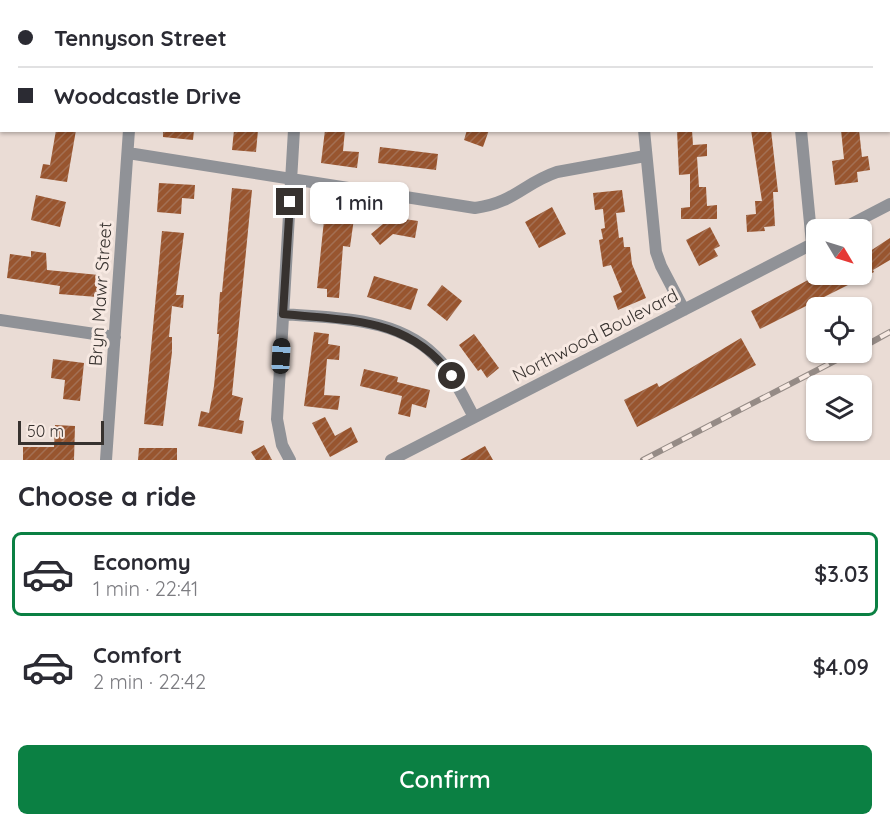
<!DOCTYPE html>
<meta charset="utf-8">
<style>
:root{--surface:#fff;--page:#f7f7f7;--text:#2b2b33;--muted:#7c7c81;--line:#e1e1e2;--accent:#0b8043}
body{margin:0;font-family:Quicksand,sans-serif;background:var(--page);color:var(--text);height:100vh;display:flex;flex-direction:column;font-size:22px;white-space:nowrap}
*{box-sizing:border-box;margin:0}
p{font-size:20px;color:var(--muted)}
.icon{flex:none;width:33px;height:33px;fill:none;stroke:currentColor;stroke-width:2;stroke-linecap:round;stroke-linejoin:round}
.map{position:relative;height:460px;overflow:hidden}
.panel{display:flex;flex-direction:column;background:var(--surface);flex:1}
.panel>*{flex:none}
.top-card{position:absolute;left:0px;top:0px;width:891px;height:132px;box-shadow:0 2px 4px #0004;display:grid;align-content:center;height:132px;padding:0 18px;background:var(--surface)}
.needle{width:39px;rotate:128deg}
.controls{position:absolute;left:806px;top:219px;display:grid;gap:12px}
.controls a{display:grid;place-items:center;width:66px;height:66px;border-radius:9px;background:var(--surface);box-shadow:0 2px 4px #0004;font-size:30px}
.scale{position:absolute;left:18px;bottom:15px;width:86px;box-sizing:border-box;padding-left:6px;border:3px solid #37322f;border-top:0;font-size:16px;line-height:21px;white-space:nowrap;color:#37322f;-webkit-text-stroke:4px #f7e9e2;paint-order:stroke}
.end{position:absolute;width:27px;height:27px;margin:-14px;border:8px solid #37322f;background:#fff;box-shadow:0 0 0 3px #fff}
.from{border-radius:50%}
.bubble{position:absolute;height:42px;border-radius:9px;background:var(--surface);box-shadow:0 2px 4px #0004;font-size:20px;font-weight:600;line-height:42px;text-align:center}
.car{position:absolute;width:18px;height:36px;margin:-18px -9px;border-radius:8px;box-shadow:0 0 4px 2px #0007;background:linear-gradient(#222 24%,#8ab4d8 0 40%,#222 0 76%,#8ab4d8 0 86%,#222 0)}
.top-card b{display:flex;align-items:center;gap:21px;height:57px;font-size:22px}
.top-card b+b{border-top:2px solid var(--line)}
.top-card i{width:15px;height:15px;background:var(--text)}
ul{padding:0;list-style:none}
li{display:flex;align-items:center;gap:18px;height:84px;margin:0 12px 9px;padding:0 6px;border:3px solid transparent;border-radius:9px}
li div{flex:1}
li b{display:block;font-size:22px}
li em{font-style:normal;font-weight:600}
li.selected{border-color:var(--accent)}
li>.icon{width:54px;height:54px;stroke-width:1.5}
h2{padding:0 18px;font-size:27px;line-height:72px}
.cta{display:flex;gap:12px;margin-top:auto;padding:12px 18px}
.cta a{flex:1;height:69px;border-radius:9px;background:var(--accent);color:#fff;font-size:24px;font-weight:600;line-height:69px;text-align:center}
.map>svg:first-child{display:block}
.building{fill:url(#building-hatch)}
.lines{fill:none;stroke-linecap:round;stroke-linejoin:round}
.minor{stroke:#909297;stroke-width:12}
.rail-casing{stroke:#958b86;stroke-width:6}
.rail{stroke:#f7e9e2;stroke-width:4;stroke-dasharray:11;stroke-linecap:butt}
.route{stroke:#37322f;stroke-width:8}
.labels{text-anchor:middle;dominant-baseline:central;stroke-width:6;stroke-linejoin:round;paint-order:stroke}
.street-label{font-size:18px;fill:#37322f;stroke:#f7e9e2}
</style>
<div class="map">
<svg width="890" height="460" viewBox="0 0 890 460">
<defs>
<pattern id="building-hatch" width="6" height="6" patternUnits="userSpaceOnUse" patternTransform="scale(1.5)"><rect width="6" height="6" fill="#98552f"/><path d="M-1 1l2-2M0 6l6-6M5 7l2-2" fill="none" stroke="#a37054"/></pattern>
</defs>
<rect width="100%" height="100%" fill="#eadcd5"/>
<path class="building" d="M56,130H76L67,182L40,178L43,164L50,165Z
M163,130H194L193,140L163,137Z
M234,130H258L256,152L232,150Z
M325,130H345L343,151L359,152L357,168L321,163Z
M467,130H489L483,147L464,140Z
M677,130H692L693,145L707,144V156L697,157L699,187H706L707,206L717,205V219H681V208L690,207V174L679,175Z
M751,130H771L778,192H773L775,226L764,227L765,231L747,232L746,215L756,214L755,201H762Z
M841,130H859L862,157L868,156L870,170L857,172L858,182L835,185L832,161L844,159Z
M380,147L438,154L436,170L378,163Z
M159,183L195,185L194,199L182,198L181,214L157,212Z
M232,188L252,190L232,395L243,398L239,420L244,421L242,434L198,426L201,411L209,413L214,386L219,334H217L220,292H222Z
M622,190L625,212L616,213L619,238L623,237L624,247H630L632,264L646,298L618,310L613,296L622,292L611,265L603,267L599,240L603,239L601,229L605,228L603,209L595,210L593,193Z
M36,195L66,202L60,227L31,220Z
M326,201L356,204L350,247L343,246L339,298L327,297V289L317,288Z
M552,207L566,234L539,248L525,222Z
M384,216L418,221L415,238L393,234L380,245L371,234L383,224Z
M710,227L720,246L714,249L718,256L699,266L686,240Z
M162,231L184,233L176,295H184L183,308L172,306L169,337H172V352L163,426L144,424Z
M890,238V260L873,270L874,272L760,329L751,311L819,274H861V257Z
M31,251L46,253L47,270L99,275L97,297L59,294L60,286L7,278L10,254L31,257Z
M374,276L418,289L411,310L367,297Z
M442,285L462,301L447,321L427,305Z
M314,332L329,334L328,344L340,346L339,360L327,359L324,395L340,396L338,410L304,406Z
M474,334L499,368L487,378L481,369L478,371L459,345Z
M741,338L756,365L637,427L624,400L657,383L659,387Z
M53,359L84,363L80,401L63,399L65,380L51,378Z
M364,369L398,377L397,382L430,390L426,408L412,404L410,417L398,414L402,396L360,386Z
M325,417L335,436L351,427L358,442L330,457L312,423Z
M55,425L75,426L74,460H23V447H54Z
M264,445L272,460H256L251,452Z
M485,446L493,460H460Z
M139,448H177V460H138Z"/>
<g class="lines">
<path class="minor" d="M641,2L642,0
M802,2L803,0
M644,130L656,252L661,266L684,310
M801,130L812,244
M128,153L475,208C514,203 524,183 557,172L645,156
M840,230L890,204
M283,314C338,319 402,316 441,362C455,378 464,399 474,417
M0,320L115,337
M106,460L129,130
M290,460L282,445L277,419L294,130
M391,460L816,242"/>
<defs>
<path id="rail" d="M861,348L890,332
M643,460L852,352"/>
</defs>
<use href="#rail" class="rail-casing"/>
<use href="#rail" class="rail"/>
</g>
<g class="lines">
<path class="route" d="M290,202L283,314C350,321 408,317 452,376"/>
</g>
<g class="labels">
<g class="street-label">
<text transform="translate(100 294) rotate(-86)">Bryn Mawr Street</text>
<text transform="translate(595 335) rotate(-27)">Northwood Boulevard</text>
</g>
</g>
</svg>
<div class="controls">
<a><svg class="needle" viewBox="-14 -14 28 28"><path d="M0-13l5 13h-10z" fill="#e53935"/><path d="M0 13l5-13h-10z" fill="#7c7c81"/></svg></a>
<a><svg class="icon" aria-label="locate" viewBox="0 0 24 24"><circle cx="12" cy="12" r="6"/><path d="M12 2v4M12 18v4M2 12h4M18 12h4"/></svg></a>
<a><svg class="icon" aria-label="layers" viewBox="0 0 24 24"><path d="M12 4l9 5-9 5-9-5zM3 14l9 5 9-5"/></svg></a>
</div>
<div class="scale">50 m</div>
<i class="end from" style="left:452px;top:376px"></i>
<i class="end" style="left:290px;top:202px"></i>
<div class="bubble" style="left:310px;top:182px;width:99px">1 min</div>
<i class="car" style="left:281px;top:356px;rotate:3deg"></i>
<div class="top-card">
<b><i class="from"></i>Tennyson Street</b>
<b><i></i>Woodcastle Drive</b>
</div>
</div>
<section class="panel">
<h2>Choose a ride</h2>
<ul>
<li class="selected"><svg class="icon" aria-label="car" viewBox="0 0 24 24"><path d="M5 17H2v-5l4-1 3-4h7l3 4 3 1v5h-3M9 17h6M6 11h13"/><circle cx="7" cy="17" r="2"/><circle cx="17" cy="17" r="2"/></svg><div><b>Economy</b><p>1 min · 22:41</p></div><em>$3.03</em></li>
<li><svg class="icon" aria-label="car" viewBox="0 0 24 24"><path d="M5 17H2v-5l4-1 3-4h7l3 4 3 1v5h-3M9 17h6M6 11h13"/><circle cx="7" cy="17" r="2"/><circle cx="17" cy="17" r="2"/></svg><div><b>Comfort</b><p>2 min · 22:42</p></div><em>$4.09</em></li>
</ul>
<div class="cta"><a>Confirm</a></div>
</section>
